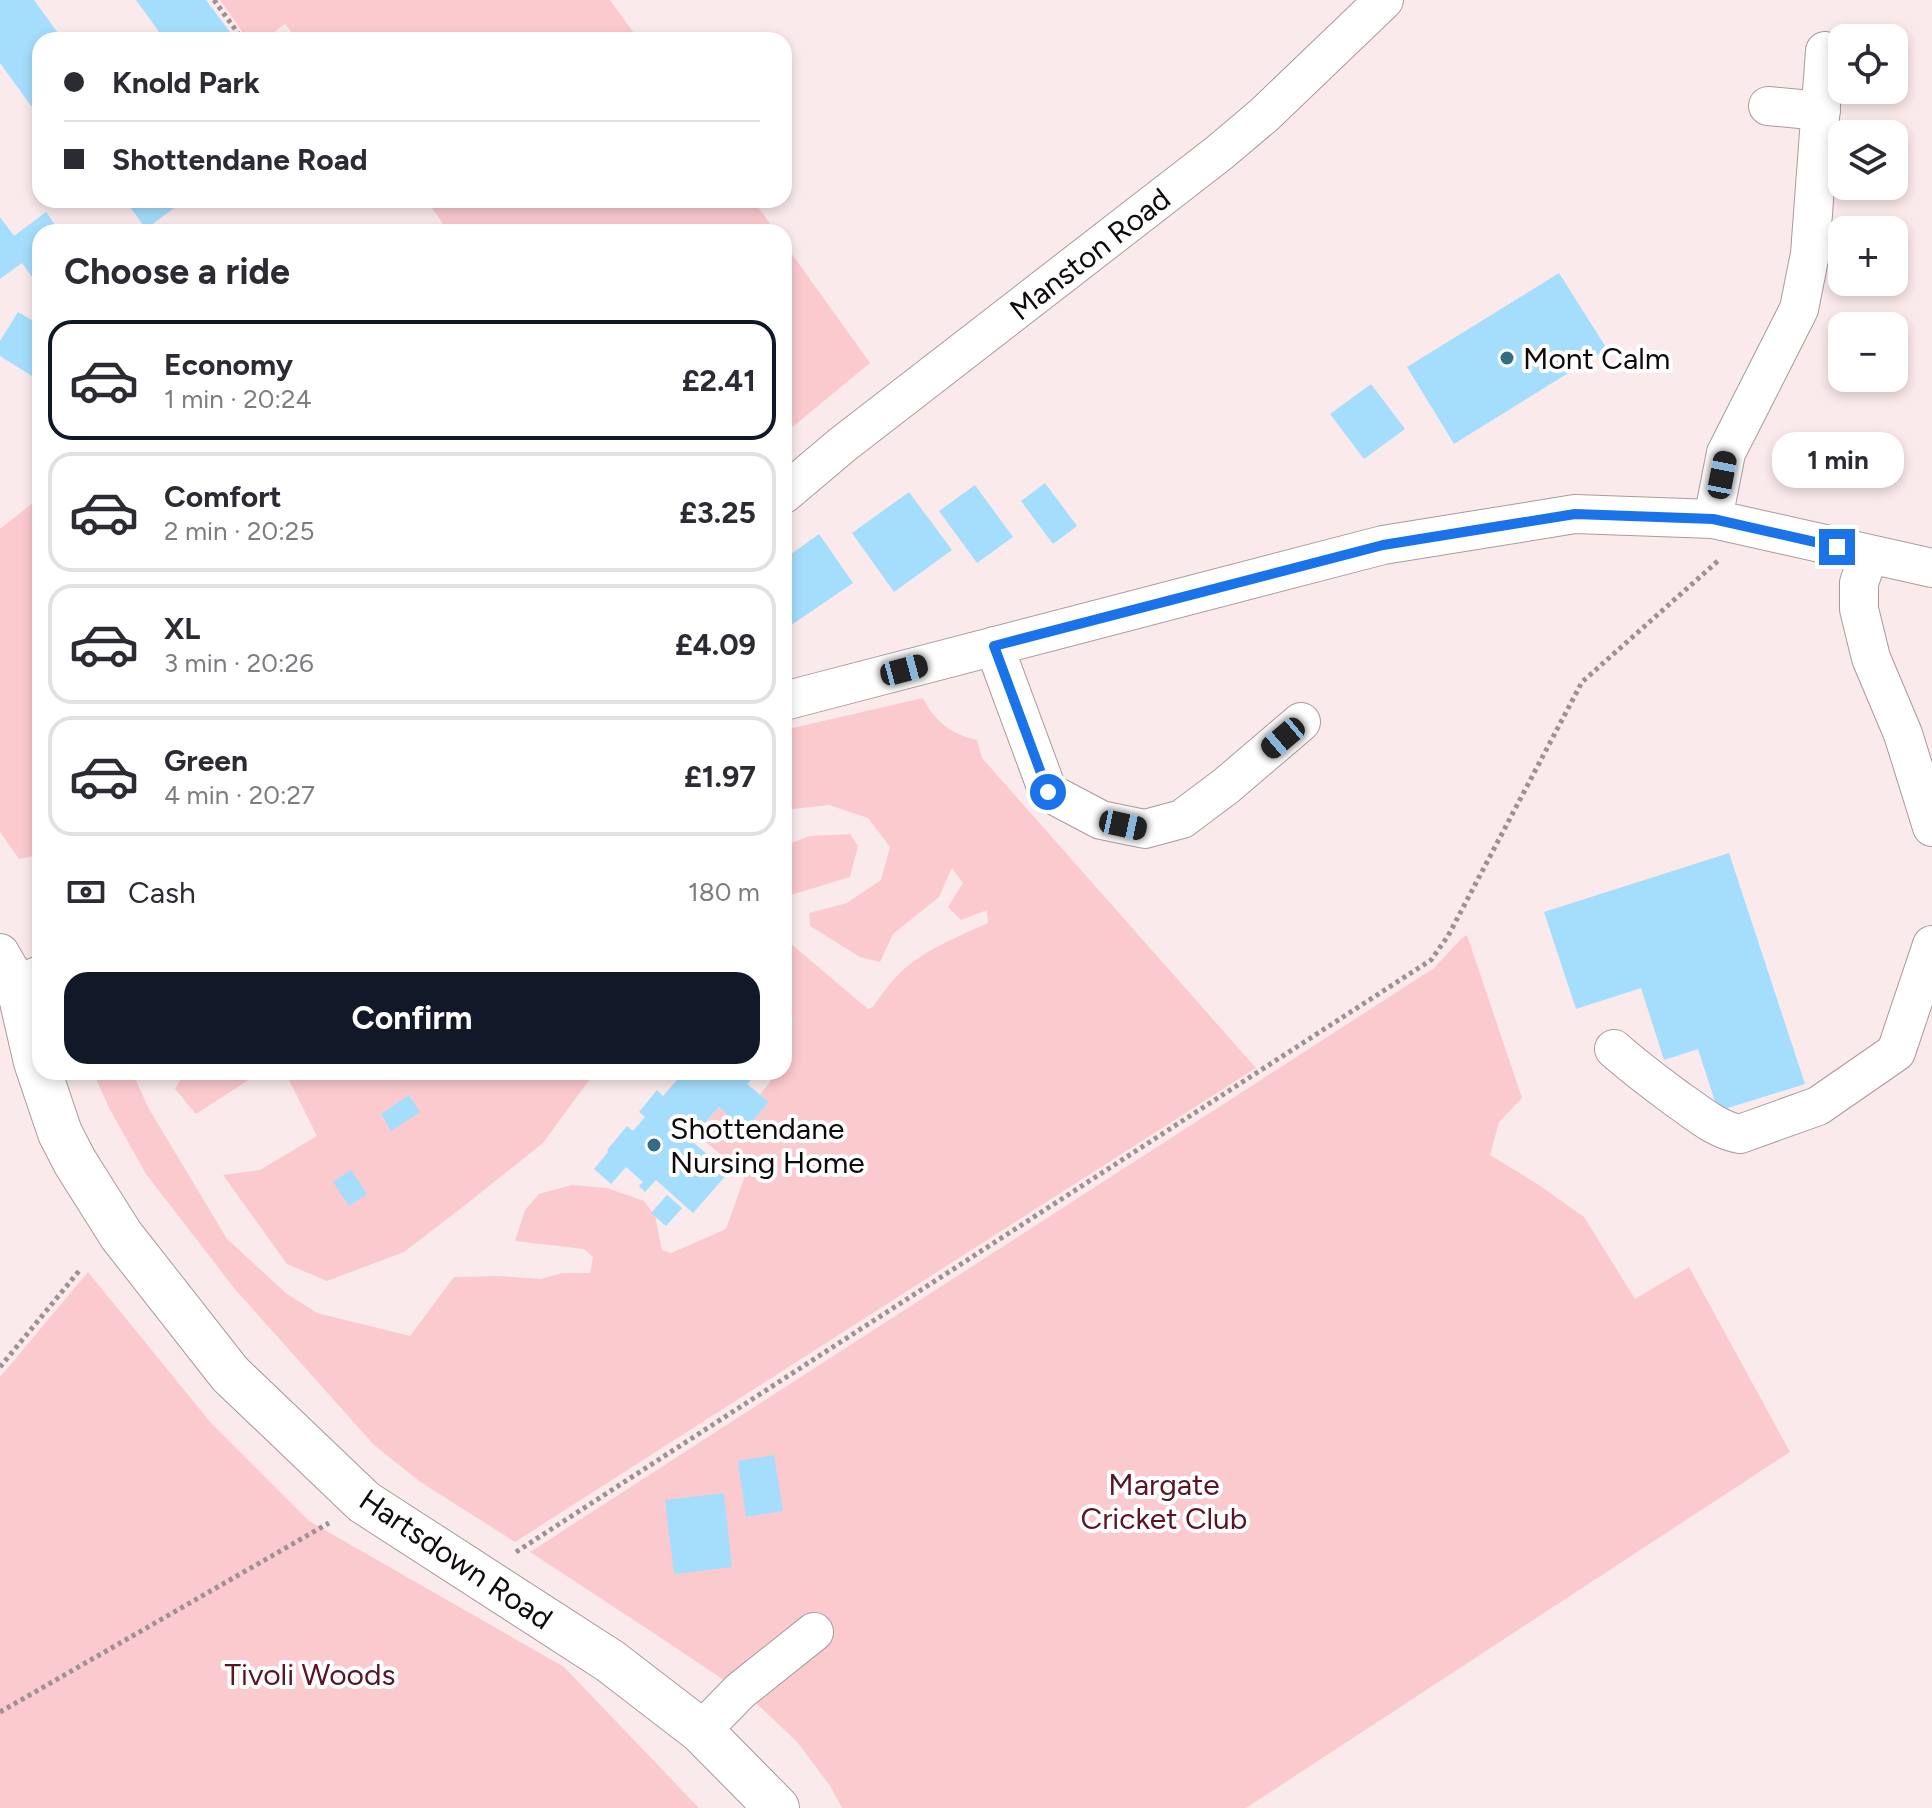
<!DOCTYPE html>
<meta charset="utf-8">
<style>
:root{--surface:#fff;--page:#f2f2f3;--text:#2b2b33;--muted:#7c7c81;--line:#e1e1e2;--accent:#111827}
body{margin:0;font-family:Figtree,sans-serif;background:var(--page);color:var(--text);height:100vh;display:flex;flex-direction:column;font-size:30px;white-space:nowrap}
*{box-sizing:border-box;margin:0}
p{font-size:26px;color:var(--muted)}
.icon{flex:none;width:44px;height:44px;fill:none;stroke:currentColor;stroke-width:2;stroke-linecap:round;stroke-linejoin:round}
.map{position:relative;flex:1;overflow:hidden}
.sheet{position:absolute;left:32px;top:224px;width:760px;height:856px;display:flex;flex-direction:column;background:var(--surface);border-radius:24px;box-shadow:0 4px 12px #0003}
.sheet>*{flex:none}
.banner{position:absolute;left:32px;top:32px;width:760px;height:176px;border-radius:24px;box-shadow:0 4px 12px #0003;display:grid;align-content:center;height:176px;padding:0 32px;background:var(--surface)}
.buttons{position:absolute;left:1828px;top:24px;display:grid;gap:16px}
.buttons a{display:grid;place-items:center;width:80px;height:80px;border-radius:16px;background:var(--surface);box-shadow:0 4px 12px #0003;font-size:40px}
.end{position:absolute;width:36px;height:36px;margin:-18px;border:10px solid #1a73e8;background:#fff;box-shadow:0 0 0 4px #fff}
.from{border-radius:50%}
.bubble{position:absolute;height:56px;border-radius:24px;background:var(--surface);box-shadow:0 4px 12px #0003;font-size:26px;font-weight:700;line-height:56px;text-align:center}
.car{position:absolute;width:24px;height:48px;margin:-24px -12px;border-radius:10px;box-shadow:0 0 6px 2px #0007;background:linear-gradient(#222 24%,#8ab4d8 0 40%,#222 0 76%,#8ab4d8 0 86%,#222 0)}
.banner b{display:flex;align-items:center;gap:28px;height:76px;font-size:30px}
.banner b+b{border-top:2px solid var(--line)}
.banner i{width:20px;height:20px;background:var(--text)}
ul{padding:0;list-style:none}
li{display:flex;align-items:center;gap:24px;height:120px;margin:0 16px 12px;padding:0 16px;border:4px solid var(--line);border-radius:24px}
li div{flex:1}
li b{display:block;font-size:30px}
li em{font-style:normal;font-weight:700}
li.selected{border-color:var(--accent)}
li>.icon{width:72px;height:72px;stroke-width:1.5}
h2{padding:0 32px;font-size:36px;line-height:96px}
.pay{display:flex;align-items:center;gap:20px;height:88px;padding:0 32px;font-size:30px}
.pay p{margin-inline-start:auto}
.primary-button{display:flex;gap:16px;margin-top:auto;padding:16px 32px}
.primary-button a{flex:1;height:92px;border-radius:24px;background:var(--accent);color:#fff;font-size:32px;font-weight:700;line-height:92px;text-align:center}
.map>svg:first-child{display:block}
.green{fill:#fbcacf;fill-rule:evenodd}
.building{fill:#a4defc}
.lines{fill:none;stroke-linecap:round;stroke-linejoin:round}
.minor-casing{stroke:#aa9a9c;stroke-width:40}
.major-casing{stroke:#aa9a9c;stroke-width:46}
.path{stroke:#9d9192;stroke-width:5;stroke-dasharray:4 4;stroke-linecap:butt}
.minor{stroke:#fff;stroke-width:38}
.major{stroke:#fff;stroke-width:44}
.route{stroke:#1a73e8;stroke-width:10}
.poi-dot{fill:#346b86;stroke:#fff;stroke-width:3}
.labels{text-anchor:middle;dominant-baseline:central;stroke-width:8;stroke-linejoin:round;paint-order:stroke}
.street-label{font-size:30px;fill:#0f0a0b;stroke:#fff}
.poi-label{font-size:30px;fill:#0f0a0b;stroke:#fff;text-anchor:start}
.park-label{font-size:30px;fill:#5b1424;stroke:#fff}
</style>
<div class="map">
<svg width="1932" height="1808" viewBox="0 0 1932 1808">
<rect width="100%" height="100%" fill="#fbeaeb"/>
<path class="green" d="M220,0H610L639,40H298L285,24L263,40H248Z
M426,200H753L776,232H449Z
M784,243L870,363L784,434Z
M40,497V855L19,859L0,832V529Z
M923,698C935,722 951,734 977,740L982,758L1256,1068L515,1542L419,1481L374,1445L234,1288L146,1174L109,1108L93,1072H132L149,1109L227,1239L287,1294L317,1313L410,1336L454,1277L498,1276L541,1279L562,1273H590L593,1257L584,1249L515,1241L525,1210L539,1194L572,1185L607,1188L644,1201L655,1216L662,1250L671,1253L726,1229L747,1170L743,1173L696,1134L719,1107L746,1129L768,1103L760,1094L771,1081L762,1072H784V1040L789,1034L786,1030L793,1021L784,1013V1009L787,1005L784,1002V938L868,1009L873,1007C880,997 887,986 896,977C919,952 957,937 988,923L987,910L961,920L948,907L963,883L952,868L939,897L893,934L880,962L860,957L810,926L809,913L847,903L881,880L890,847L868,818L829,805L784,810V730Z
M850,834L858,846L850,877L784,897V846L809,836Z
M1467,935L1522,1098L1499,1122L1490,1155L1539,1185L1584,1217L1635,1299L1689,1267L1790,1452L1246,1808H842L830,1786L798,1743L752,1699L658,1636L530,1552L1434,968L1461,939Z
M185,1072H261L196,1114L175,1089Z
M285,1072H595L543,1143L464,1206L404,1252L327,1281L287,1264L223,1175L260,1170L317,1136ZM409,1096L391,1131L381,1114Z
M88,1272L211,1423L309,1521L564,1667L699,1808H0V1377Z"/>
<path class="building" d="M0,0H34L63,40H40V118L0,63Z
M136,0H206L236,40H165Z
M125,200H185L146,229Z
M46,212L60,232H40V288L22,263L0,279V217L14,236Z
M1559,273L1607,349L1454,444L1407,367Z
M18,312L40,325V381L0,356V341Z
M1371,384L1405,429L1364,459L1330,414Z
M1045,483L1077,526L1053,544L1021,501Z
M975,485L1013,537L977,563L939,511Z
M909,492L952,550L894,592L852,533Z
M819,534L853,583L784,630V559Z
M1729,853L1805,1084L1718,1111L1698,1049L1664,1060L1641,988L1576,1009L1544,912Z
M784,1013L794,1021L786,1030L789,1034L784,1040Z
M684,1072H758L747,1084L769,1102L745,1130L719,1107L690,1140L729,1172L693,1213L656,1180L645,1192L639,1186L643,1182L626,1167L611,1184L594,1169L608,1152L607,1150L627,1126L633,1131L645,1117L639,1112L657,1090L663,1096Z
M409,1095L420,1112L391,1131L381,1114Z
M351,1170L367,1194L349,1206L333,1182Z
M667,1195L682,1208L666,1226L651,1213Z
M774,1455L783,1511L746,1517L738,1461Z
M724,1493L732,1567L674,1574L665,1500Z"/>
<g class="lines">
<defs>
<path id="minor" d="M1768,106L1821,111
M784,494L842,445L1219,153L1264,115L1384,0
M1713,519L1726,453L1799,309L1810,254L1825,51
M1869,554L1859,583V609L1871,658L1903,734L1932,827
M994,646L1048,792L1101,820L1145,829L1182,819L1226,786L1301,722
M784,701L1383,545L1575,514L1713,519L1932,568
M0,953L18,984L40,975
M1614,1049C1635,1068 1657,1084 1680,1101C1699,1114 1717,1130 1740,1134L1818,1106L1896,1052L1932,945
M701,1731L740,1691L814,1632"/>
<path id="major" d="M18,984L36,1062L60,1133L75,1162L121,1235L230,1374L364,1502L610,1661L701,1731L777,1808"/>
</defs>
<use href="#minor" class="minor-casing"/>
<use href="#major" class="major-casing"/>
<path class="path" d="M214,0L243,40
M0,1367L79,1271
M516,1552L1431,960L1448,936L1582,682L1719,560
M0,1712L329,1523"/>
<use href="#minor" class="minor"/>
<use href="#major" class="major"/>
</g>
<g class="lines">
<path class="route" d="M1048,792L994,646L1383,545L1575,514L1713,519L1837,547"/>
</g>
<g class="poi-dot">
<circle cx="1507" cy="358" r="8"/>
<circle cx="654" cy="1145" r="8"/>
</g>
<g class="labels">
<g class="street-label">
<text transform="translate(1090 254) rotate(-38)">Manston Road</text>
<text transform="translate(456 1559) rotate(34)">Hartsdown Road</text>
</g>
<g class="poi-label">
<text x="1523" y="358">Mont Calm</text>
<text x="670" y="1128">Shottendane<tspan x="670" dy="34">Nursing Home</tspan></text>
</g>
<g class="park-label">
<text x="1164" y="1484">Margate<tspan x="1164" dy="34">Cricket Club</tspan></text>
<text x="310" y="1674">Tivoli Woods</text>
</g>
</g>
</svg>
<div class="buttons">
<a><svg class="icon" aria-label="locate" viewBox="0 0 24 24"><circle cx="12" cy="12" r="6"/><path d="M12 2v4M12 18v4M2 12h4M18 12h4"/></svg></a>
<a><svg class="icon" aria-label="layers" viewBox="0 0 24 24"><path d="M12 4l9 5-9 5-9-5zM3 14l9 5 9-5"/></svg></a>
<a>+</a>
<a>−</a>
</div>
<i class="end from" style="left:1048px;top:792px"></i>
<i class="end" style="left:1837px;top:547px"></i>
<div class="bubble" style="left:1772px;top:432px;width:132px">1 min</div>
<i class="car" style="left:1722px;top:475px;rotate:11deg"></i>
<i class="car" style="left:904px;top:670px;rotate:75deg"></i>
<i class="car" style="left:1283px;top:738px;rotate:230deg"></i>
<i class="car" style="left:1123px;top:825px;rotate:102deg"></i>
<div class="banner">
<b><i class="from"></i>Knold Park</b>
<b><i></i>Shottendane Road</b>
</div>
<section class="sheet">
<h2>Choose a ride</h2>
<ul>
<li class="selected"><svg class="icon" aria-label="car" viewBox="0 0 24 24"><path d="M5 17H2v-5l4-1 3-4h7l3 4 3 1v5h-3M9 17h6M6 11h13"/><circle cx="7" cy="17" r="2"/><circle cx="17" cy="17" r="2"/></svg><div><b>Economy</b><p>1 min · 20:24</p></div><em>£2.41</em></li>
<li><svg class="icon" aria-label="car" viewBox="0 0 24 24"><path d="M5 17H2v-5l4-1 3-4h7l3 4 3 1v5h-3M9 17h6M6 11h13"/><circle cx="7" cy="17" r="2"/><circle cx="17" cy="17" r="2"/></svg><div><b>Comfort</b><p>2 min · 20:25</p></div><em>£3.25</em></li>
<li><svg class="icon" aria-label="car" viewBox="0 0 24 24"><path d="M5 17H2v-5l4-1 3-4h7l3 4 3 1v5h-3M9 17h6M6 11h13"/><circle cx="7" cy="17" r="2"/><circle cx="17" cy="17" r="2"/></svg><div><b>XL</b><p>3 min · 20:26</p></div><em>£4.09</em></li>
<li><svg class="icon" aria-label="car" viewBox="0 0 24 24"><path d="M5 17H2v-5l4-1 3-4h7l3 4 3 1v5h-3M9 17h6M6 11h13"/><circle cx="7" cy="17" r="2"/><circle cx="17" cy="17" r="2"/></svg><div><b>Green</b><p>4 min · 20:27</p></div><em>£1.97</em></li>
</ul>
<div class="pay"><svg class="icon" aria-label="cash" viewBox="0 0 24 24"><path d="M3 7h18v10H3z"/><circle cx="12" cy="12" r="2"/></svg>Cash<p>180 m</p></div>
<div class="primary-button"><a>Confirm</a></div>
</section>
</div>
